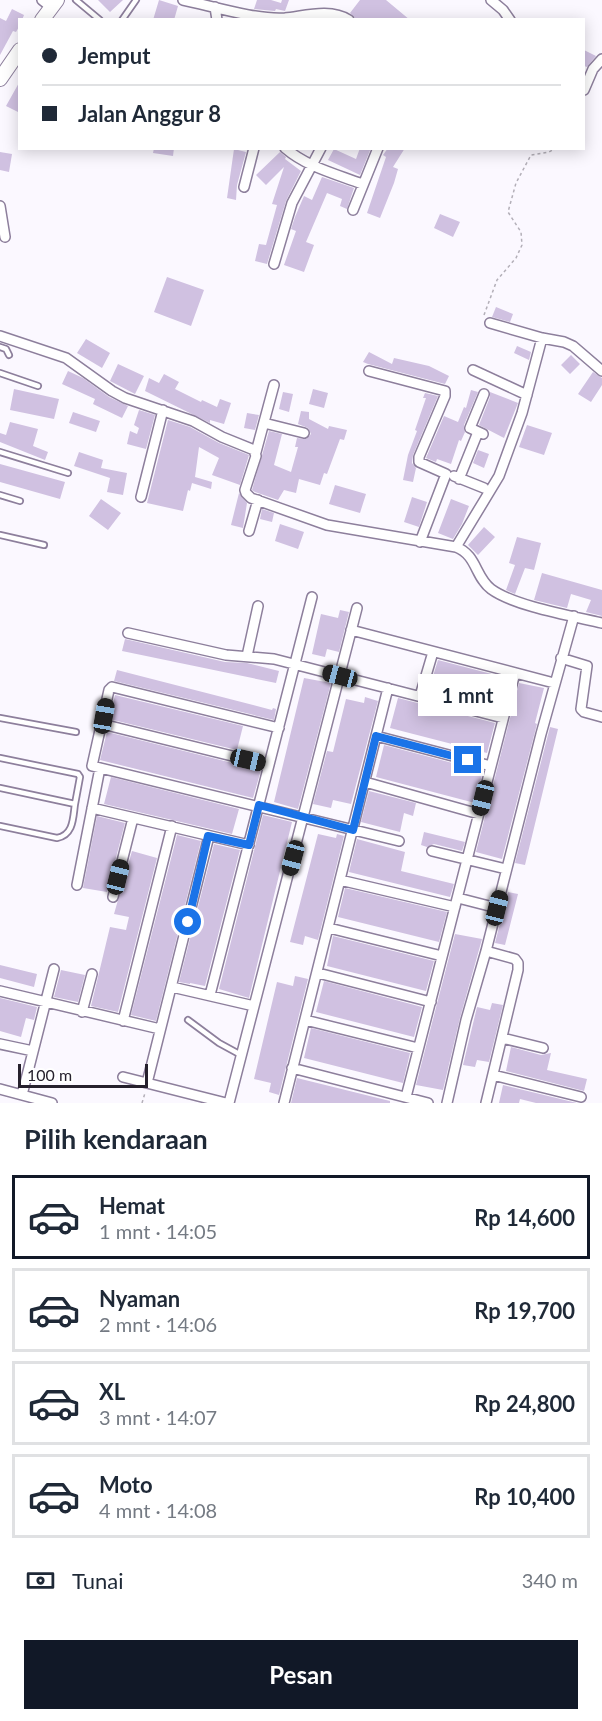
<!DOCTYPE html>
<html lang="id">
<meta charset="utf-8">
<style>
:root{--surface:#fff;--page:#f2f2f3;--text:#1f2937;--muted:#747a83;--line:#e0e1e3;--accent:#111827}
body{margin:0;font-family:Lato,sans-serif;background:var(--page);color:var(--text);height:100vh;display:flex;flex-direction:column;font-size:22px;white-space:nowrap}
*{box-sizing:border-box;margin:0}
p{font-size:20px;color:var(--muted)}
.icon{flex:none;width:33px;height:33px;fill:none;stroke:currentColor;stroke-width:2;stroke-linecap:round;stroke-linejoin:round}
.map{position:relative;height:1103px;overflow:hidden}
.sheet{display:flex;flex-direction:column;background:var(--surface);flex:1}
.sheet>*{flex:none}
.top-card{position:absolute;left:18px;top:18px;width:567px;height:132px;border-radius:0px;box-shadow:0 3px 15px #0003;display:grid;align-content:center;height:132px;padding:0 24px;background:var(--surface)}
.scale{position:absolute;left:18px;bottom:15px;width:130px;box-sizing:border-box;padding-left:6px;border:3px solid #26212d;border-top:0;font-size:16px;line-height:21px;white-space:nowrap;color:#26212d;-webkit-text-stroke:4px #fff;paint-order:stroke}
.end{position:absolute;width:27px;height:27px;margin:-14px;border:8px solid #1a73e8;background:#fff;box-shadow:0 0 0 3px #fff}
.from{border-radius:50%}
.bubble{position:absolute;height:42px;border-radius:0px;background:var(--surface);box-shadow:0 3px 15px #0003;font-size:20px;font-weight:700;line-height:42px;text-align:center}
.car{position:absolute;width:18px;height:36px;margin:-18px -9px;border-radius:8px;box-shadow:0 0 4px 2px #0007;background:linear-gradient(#222 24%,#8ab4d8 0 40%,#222 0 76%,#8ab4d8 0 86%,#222 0)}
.top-card b{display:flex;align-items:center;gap:21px;height:57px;font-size:22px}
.top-card b+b{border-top:2px solid var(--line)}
.top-card i{width:15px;height:15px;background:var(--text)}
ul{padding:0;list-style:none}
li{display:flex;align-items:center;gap:18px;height:84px;margin:0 12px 9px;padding:0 12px;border:3px solid var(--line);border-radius:0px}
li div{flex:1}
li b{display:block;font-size:22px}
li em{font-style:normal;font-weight:700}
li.current{border-color:var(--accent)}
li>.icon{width:54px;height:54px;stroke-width:1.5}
h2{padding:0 24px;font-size:27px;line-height:72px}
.pay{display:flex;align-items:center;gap:15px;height:66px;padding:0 24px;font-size:22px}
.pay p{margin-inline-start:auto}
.primary-button{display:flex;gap:12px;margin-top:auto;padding:12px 24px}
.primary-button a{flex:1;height:69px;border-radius:0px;background:var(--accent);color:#fff;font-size:24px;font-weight:700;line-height:69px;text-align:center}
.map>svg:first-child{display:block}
.building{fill:#d0c1e1}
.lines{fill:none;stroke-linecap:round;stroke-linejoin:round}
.service-casing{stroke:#8d7f9c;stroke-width:8}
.minor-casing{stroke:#8d7f9c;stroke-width:12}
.secondary-casing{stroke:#8d7f9c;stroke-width:16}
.path{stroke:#b3afb8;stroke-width:1.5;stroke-dasharray:3 3;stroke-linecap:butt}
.service{stroke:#fff;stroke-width:4.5}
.minor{stroke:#fff;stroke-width:9}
.secondary{stroke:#fff;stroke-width:14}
.route{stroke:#1a73e8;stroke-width:8}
</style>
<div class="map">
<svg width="602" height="1103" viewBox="0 0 602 1103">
<rect width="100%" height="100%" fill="#fbf8ff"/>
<path class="building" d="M98,0H123L110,12Z
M159,0L178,6L174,20H153Z
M257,0H271L281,3L282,0H289L285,11L276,9L275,11L254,9Z
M360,0H386L410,20H357L350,13Z
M12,9L24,15L22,20H20V25L16,32L13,31L0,55V18L6,21Z
M584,50L596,56L587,67L584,66Z
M20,81V113L6,106Z
M154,148H174L173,156L153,153Z
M360,148H371L360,175L328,160L334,149L356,159Z
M388,148H405L393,167L398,169L394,183L380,218L367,213L386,157L383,155Z
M234,149L246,152L237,185L236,200L227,198Z
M0,152L12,154L9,172L0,170Z
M280,152L286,157L285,159L301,171L286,201L267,264L255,261L259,244L266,245L277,205L272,204L284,167L266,185L256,175Z
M322,177L354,188L347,209L340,206L342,199L327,193L306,242L314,245L304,272L284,265L296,231L291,229L295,217L304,196L312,200Z
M440,214L460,222L453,237L434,228Z
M167,277L204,290L191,326L154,312Z
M496,307L513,314L510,322L492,317Z
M86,339L110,353L102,368L77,353Z
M517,346L531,352L529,360L514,353Z
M369,352L392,364L394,358L429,366L449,376L445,384L368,364L363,362Z
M571,355L580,364L570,374L561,365Z
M118,364L144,376L135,394L110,381Z
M68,371L83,378L109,397L128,406L122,418L93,404L95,399L62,384Z
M593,372L602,378V385L591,402L578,394Z
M164,374L179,382L175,389L201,402L202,400L217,407L220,399L231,403L224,424L210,420V423L145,391L149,378L159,383Z
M14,389L59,399L54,419L10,410Z
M313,389L328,393L324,408L309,404Z
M471,390L478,392L464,425L465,432L461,441L459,440L451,464L437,459L436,462L426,458L444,416L458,422L464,407L466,408Z
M283,392L293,394L289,412L279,409Z
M490,392L518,403L504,438L479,425L490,397Z
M425,393L438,396L413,455L412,463L416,468L413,482L403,480L408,455L417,431L415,430L426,398H423Z
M139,410L155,415L146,449L127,444L130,431L137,434L139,428L134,425Z
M301,411L309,412V419L328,429L329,426L347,430L344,440L340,439L327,474L324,473L320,485L299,479L296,493L284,490L278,500L255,492L252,490L269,431L282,434L274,465L291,472L298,447H295L297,438L306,439L311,434L308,428L298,424Z
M73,412L100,421L96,432L69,423Z
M247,413L259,415L255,430L244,428Z
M168,420L190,427L219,443L249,455L240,485L212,475L219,458L199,447L195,477L212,482L211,489L192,483L190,491L188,490L183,511L147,503Z
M10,422L38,429L33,446L48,452L45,460L0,442V433L6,435Z
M527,425L552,433L544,455L519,447Z
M478,450L489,454L484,468L473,463Z
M79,452L103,460L101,468L127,473L123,495L107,492L110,478L74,466Z
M0,464L65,482L60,499L0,482Z
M335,485L366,494L360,513L329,504Z
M239,493L247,503L243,528L231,525Z
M412,497L427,502L419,527L404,522Z
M101,499L121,513L108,530L89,516Z
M451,499L469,506L462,524L453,539L438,533Z
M262,509L274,513L272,522L260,519Z
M280,524L304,532L298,549L275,541Z
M484,527L495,537L478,555L468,545Z
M517,537L541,543L534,570L525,568L515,594L506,590L515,565L509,563Z
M542,573L602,590V616L586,612L591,600L571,594L567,608L534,600Z
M340,610L349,612L339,652L327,649L325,657L312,654L321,614L338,618Z
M125,639L225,662L247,663L279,671L276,683L122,651Z
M438,660L507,678L499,708L429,689Z
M117,670L272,710L273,708L276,709L274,720L114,681Z
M304,678L331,683L298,809L274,802Z
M519,683L544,688L535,723L537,724L502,859L476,852Z
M115,695L243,726L237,750L109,719Z
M365,697L378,701L351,804L333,800L331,808L313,804L327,751L333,752L346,699L364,703Z
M398,698L495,723L487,753L390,728Z
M550,727L558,729L525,865L515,863Z
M107,732L261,770L253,798L100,760Z
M384,745L483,771L475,803L376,777Z
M111,777L239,809L232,834L104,804Z
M369,791L416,803L413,816L404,813L400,832L361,822Z
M263,815L292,822L249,998L219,989Z
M97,816L125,823L107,892L83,888Z
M424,832L465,842L462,851L434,844L427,847L421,845Z
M318,834L336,838L337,834L344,836L318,940L305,936L303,945L290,942Z
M177,835L201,841L156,1021L131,1015Z
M357,839L405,852L401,871L454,884L450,897L349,872Z
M214,844L240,850L205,986L190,983V984L179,982Z
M132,851L157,858L118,1012L91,1006L110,927L126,930L129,917L114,914Z
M345,888L447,912L439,942L338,917Z
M508,892L518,894L505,945L495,943Z
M455,934L482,939L460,1018L443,1090L416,1085Z
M333,936L434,961L426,991L327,966Z
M0,965L37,974L34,987L0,978Z
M61,970L85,975L78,1002L54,997Z
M295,976L308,979L279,1095L269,1092L271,1083L254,1079L277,982L293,986Z
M324,981L422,1007L414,1037L316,1012Z
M0,998L37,1007L34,1020L26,1018L21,1037L0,1031Z
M492,1003L503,1005L489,1062L477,1060L475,1067L463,1065L477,1007L490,1010Z
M311,1028L410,1053L403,1083L304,1058Z
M511,1047L541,1055L551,1053L547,1070L587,1079L584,1091L506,1071Z
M297,1078L390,1101V1103H291Z
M503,1085L577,1103H536L520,1099L519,1103H499Z"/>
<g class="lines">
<defs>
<path id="service" d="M76,0L100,20
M122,20L136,0
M0,347L6,349L9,355
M0,373L38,386
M0,452L68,473
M0,495L20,501
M0,535L44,545
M0,718L76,732
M0,758L78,774L80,777L75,804L0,788
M0,826L57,838C74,835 73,817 75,804
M188,1020L219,1043L241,1055"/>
<path id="minor" d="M42,0L51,7
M183,0C212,6 256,20 285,18C305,16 330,8 349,20
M491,0L503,10L510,20
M215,7L217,20
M584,90L593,69L602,59
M285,148C307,167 336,174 362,184
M244,187L254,148
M0,206L5,237
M353,210L378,148
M274,264L292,203L321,148
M490,323L542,338L564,342L573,346L602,371
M0,336L66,358L112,391L125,398L193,421L222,437L254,450L256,456L245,490L246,493L251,498L327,525L456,547C477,555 475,577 491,589C514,606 572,616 602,623
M473,370L527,395
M369,371L445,391V396L419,457V462L446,474L420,542
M264,423L304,433
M483,434L470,428L484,394
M256,452L274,385
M454,476L484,488
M459,479L478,432
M141,497L163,410
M249,531L258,500
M456,547L499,476L522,413L542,338
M351,630L554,683
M128,633L226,655L274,659L503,718
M247,656L258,606
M561,658L587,666L581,709L584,712L602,717
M420,696L433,652
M102,724L269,765
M279,728L112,687L109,690L92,766L399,841
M376,736L491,766
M365,782L479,814
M92,808L249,845
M432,851L506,869
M340,880L455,907
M77,885L100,768
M113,897L133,818
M458,898L497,908
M329,928L442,956
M486,951L515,959L518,963V970L486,1103
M318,973L431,1002
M172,987L254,1006
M0,991L160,1029
M210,995L312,597
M82,1012L92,974
M305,1020L418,1048
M123,1021L172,826
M502,1038L543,1048
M0,1044L33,1051
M292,1068L428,1103
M493,1075L581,1097
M123,1077L226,1103
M147,1083L209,836
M0,1089L52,1103
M22,1095L54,969
M406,1097L515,673
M229,1103L357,608
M284,1103L388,688
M447,1103L466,1020L486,951L541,734L574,616"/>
<path id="secondary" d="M42,20L57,0
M0,79L20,50"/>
</defs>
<use href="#service" class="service-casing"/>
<use href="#minor" class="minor-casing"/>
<use href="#secondary" class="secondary-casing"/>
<path class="path" d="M484,315L497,280L516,258L522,245L521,232L508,212L516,183L531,155L549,152L556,148
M142,1103L145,1093"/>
<use href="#service" class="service"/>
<use href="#minor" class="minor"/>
<use href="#secondary" class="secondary"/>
</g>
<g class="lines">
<path class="route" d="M188,922L208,836L249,845L259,805L353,830L376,736L468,760"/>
</g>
</svg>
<div class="scale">100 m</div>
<i class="end from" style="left:188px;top:922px"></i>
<i class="end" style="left:468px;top:760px"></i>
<div class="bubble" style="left:418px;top:674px;width:99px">1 mnt</div>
<i class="car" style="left:340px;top:676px;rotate:285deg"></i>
<i class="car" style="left:104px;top:716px;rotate:10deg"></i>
<i class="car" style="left:248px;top:760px;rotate:103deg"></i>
<i class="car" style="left:483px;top:798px;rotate:194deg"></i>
<i class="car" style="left:293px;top:858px;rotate:195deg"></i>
<i class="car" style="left:118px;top:877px;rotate:14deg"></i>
<i class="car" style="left:497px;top:908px;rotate:14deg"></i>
<div class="top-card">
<b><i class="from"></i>Jemput</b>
<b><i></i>Jalan Anggur 8</b>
</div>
</div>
<section class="sheet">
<h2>Pilih kendaraan</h2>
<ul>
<li class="current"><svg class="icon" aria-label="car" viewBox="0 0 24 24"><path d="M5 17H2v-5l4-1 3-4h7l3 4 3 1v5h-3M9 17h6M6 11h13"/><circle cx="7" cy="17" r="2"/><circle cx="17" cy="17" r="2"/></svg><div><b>Hemat</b><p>1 mnt · 14:05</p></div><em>Rp 14,600</em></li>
<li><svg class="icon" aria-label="car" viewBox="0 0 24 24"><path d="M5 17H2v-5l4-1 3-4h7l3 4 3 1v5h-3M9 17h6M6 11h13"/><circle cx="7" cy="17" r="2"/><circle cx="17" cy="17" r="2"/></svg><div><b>Nyaman</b><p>2 mnt · 14:06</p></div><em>Rp 19,700</em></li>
<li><svg class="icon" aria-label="car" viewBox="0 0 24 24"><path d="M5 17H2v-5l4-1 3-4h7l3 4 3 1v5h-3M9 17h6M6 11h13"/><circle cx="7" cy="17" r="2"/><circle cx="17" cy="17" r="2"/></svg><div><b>XL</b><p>3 mnt · 14:07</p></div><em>Rp 24,800</em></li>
<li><svg class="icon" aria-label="car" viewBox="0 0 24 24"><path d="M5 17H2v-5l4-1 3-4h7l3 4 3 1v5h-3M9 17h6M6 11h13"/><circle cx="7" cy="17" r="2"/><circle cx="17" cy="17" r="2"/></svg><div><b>Moto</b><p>4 mnt · 14:08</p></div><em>Rp 10,400</em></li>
</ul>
<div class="pay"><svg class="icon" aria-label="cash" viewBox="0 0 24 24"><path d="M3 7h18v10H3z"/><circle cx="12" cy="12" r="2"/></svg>Tunai<p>340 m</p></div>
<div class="primary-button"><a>Pesan</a></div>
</section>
